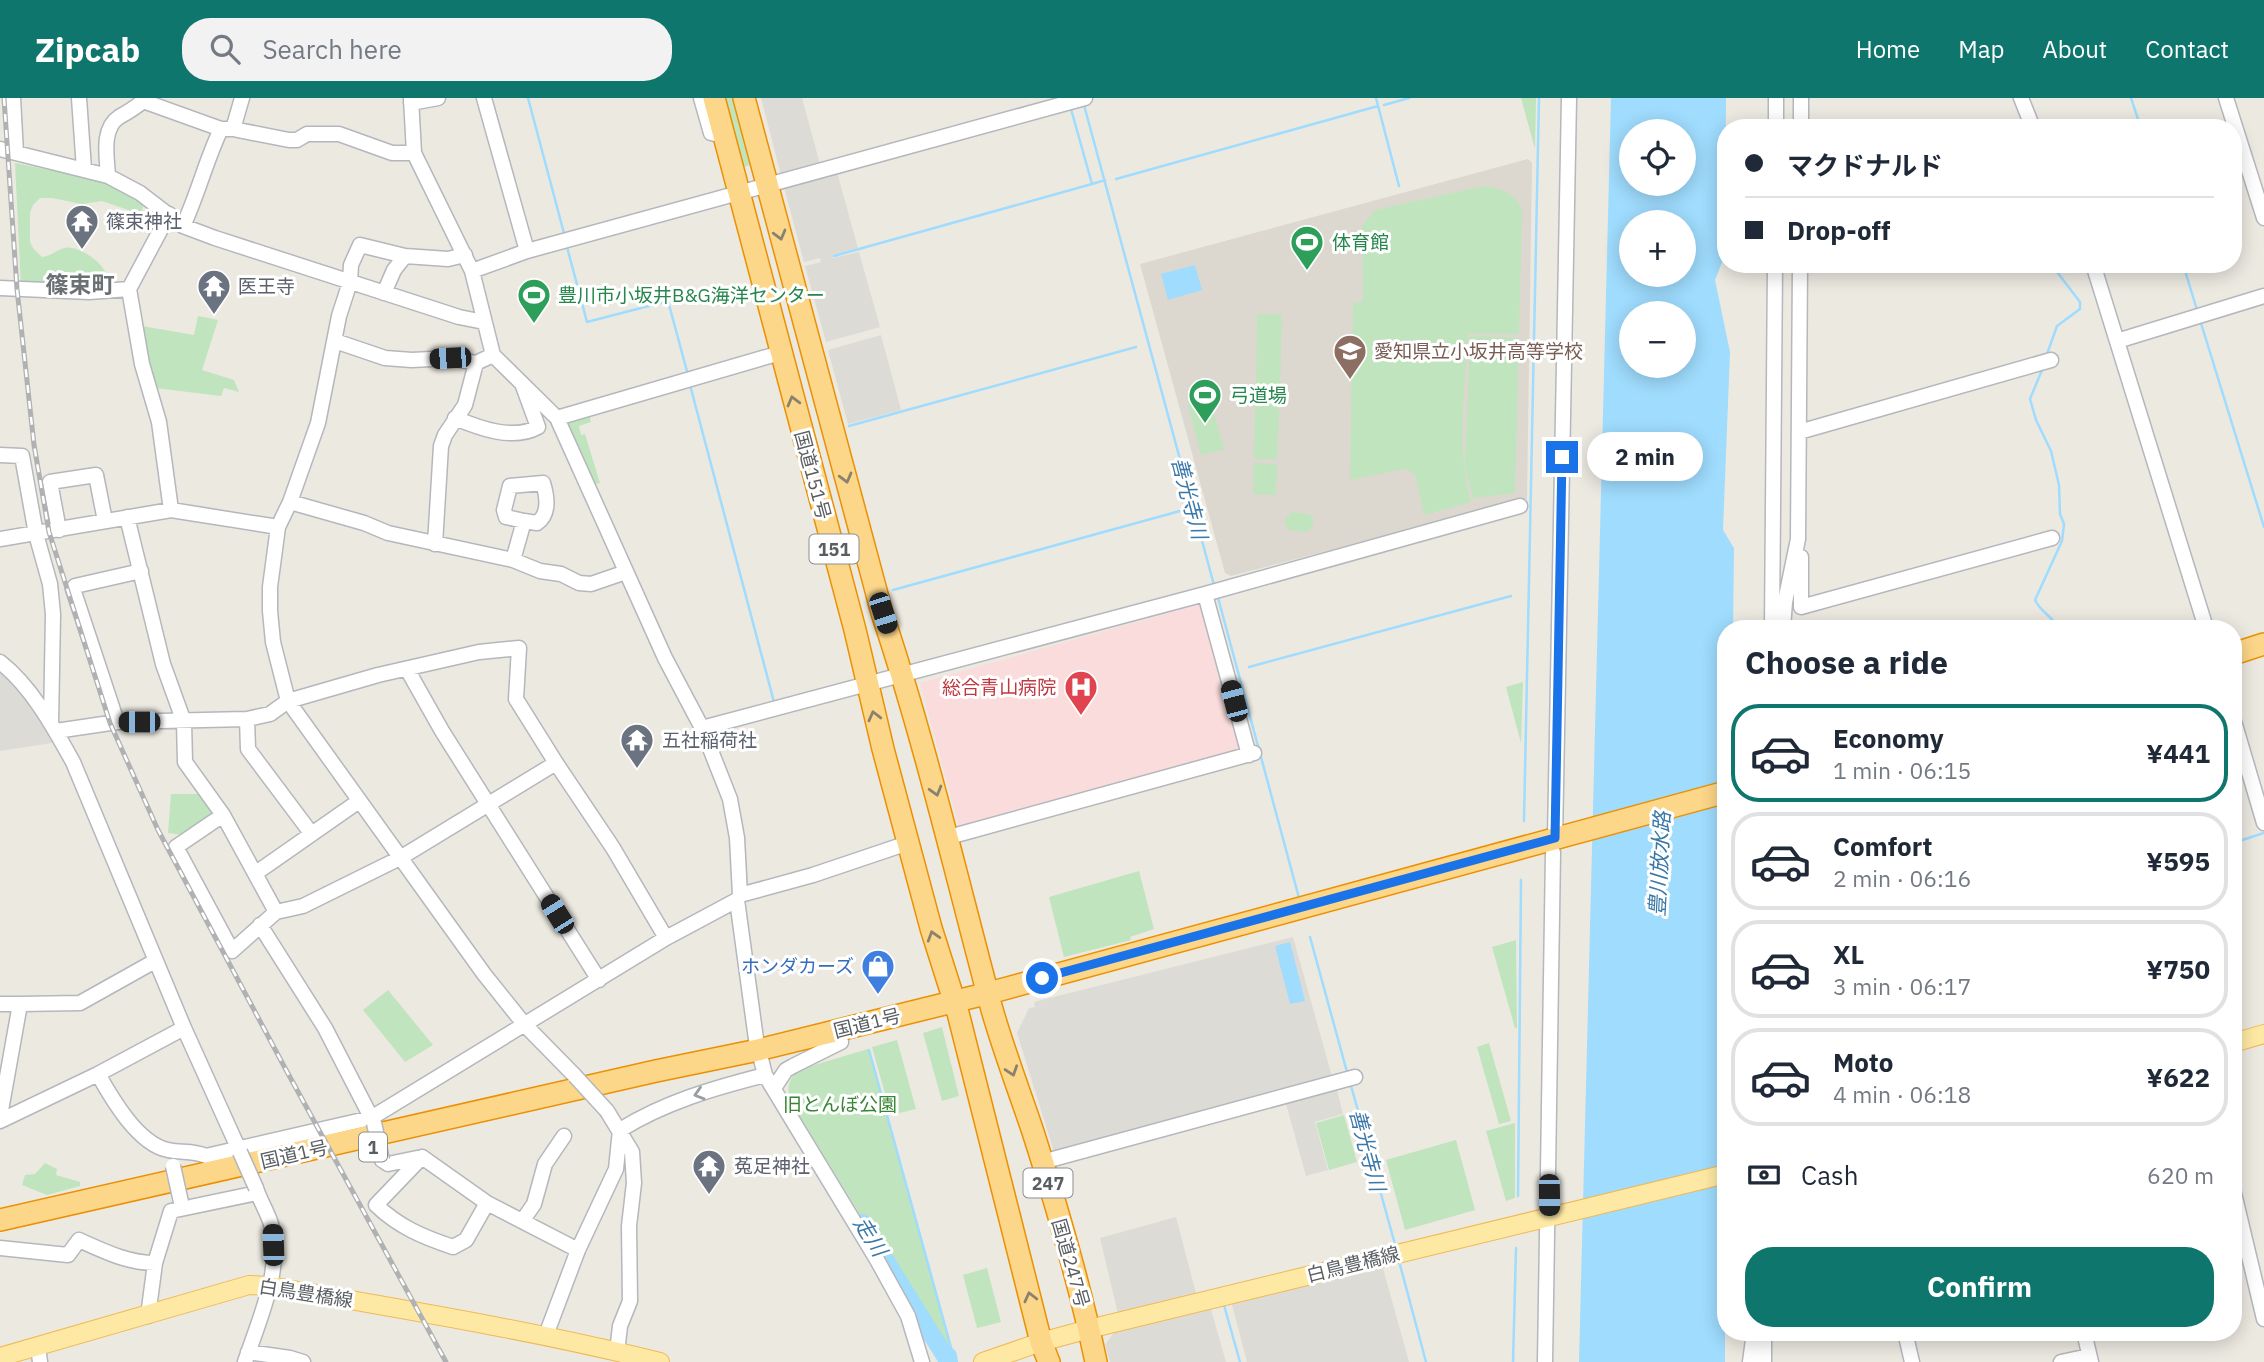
<!DOCTYPE html>
<meta charset="utf-8">
<style>
:root{--surface:#fff;--page:#f2f2f3;--text:#1f2937;--muted:#747a83;--line:#e0e1e3;--accent:#0f766e}
body{margin:0;font-family:"IBM Plex Sans","Noto Sans JP",sans-serif;background:var(--page);color:var(--text);height:100vh;display:flex;flex-direction:column;font-size:26px;white-space:nowrap}
*{box-sizing:border-box;margin:0}
p{font-size:23px;color:var(--muted)}
.icon{flex:none;width:38px;height:38px;fill:none;stroke:currentColor;stroke-width:2;stroke-linecap:round;stroke-linejoin:round}
.map{position:relative;flex:1;overflow:hidden}
.details{position:absolute;left:1717px;top:522px;width:525px;height:721px;display:flex;flex-direction:column;background:var(--surface);border-radius:28px;box-shadow:0 4px 18px #0003}
.details>*{flex:none}
.guide{position:absolute;left:1717px;top:21px;width:525px;height:154px;border-radius:28px;box-shadow:0 4px 18px #0003;display:grid;align-content:center;height:154px;padding:0 28px;background:var(--surface)}
.controls{position:absolute;left:1619px;top:21px;display:grid;gap:14px}
.controls a{display:grid;place-items:center;width:77px;height:77px;border-radius:50%;background:var(--surface);box-shadow:0 4px 18px #0003;font-size:35px}
.end{position:absolute;width:32px;height:32px;margin:-16px;border:9px solid #1a73e8;background:#fff;box-shadow:0 0 0 4px #fff}
.from{border-radius:50%}
.bubble{position:absolute;height:49px;border-radius:24px;background:var(--surface);box-shadow:0 4px 18px #0003;font-size:23px;font-weight:700;line-height:49px;text-align:center}
.car{position:absolute;width:21px;height:42px;margin:-21px -10px;border-radius:9px;box-shadow:0 0 5px 2px #0007;background:linear-gradient(#222 24%,#8ab4d8 0 40%,#222 0 76%,#8ab4d8 0 86%,#222 0)}
.guide b{display:flex;align-items:center;gap:24px;height:66px;font-size:26px}
.guide b+b{border-top:2px solid var(--line)}
.guide i{width:18px;height:18px;background:var(--text)}
ul{padding:0;list-style:none}
li{display:flex;align-items:center;gap:21px;height:98px;margin:0 14px 10px;padding:0 14px;border:4px solid var(--line);border-radius:28px}
li div{flex:1}
li b{display:block;font-size:26px}
li em{font-style:normal;font-weight:700}
li.selected{border-color:var(--accent)}
li>.icon{width:63px;height:63px;stroke-width:1.5}
h2{padding:0 28px;font-size:32px;line-height:84px}
.pay{display:flex;align-items:center;gap:18px;height:77px;padding:0 28px;font-size:26px}
.pay p{margin-inline-start:auto}
.action{display:flex;gap:14px;margin-top:auto;padding:14px 28px}
.action a{flex:1;height:80px;border-radius:28px;background:var(--accent);color:#fff;font-size:28px;font-weight:700;line-height:80px;text-align:center}
header{display:flex;align-items:center;gap:42px;box-sizing:border-box;height:98px;padding:0 35px;background:var(--accent);color:#fff}
header strong{font-size:33px}
nav{display:flex;gap:38px;margin-inline-start:auto;font-size:24px}
.search{width:490px;height:63px;background:var(--page);display:flex;align-items:center;gap:18px;box-sizing:border-box;padding:0 24px;border-radius:28px;color:var(--muted);font-size:26px}
.map>svg:first-child{display:block}
.industrial{fill:#dddbd5}
.education{fill:#dcd8cf}
.medical{fill:#fadcdc}
.green{fill:#c0e4bd}
.water{fill:#9fdcfe;fill-rule:evenodd}
.lines{fill:none;stroke-linecap:round;stroke-linejoin:round}
.stream{stroke:#9fdcfe;stroke-width:2.5}
.river{stroke:#9fdcfe;stroke-width:18}
.minor-casing{stroke:#b4b7bc;stroke-width:17}
.major-casing{stroke:#efb957;stroke-width:20}
.highway-casing{stroke:#eb9003;stroke-width:24}
.minor{stroke:#fff;stroke-width:14}
.major{stroke:#fee9a4;stroke-width:18}
.highway{stroke:#fcd689;stroke-width:21}
.rail-casing{stroke:#b0b1b2;stroke-width:5}
.rail{stroke:#fff;stroke-width:2.5;stroke-dasharray:8;stroke-linecap:butt}
.minor-bridge-casing{stroke:#b4b7bc;stroke-width:17;stroke-linecap:butt}
.minor-bridge{stroke:#fff;stroke-width:14}
.oneway{stroke:#8a826e}
.oneway2{stroke:#9b9ea1}
.route{stroke:#1a73e8;stroke-width:9}
.labels{text-anchor:middle;dominant-baseline:central;stroke-width:6;stroke-linejoin:round;paint-order:stroke}
.shield{fill:#fff;stroke:#8b8e91;stroke-width:2}
.shield-label{font-size:18px;font-weight:bold;fill:#595e62}
.worship-label{font-size:19px;fill:#5b616d;stroke:#fff;text-anchor:start}
.leisure-label{font-size:19px;fill:#27864d;stroke:#fff;text-anchor:start}
.education-label{font-size:19px;fill:#785e54;stroke:#fff;text-anchor:start}
.street-label{font-size:19px;fill:#595e62;stroke:#fff}
.health-label{font-size:19px;fill:#be3a42;stroke:#fff;text-anchor:end}
.shop-label{font-size:19px;fill:#366cbe;stroke:#fff;text-anchor:end}
.park-label{font-size:19px;fill:#388536;stroke:#fff}
.water-label{font-size:21px;font-style:italic;fill:#3b78a7;stroke:#fff}
.quarter-label{font-size:23px;font-weight:bold;fill:#6a7074;stroke:#fff}
</style>
<header>
<strong>Zipcab</strong>
<div class="search"><svg class="icon" aria-label="search" viewBox="0 0 24 24"><circle cx="10" cy="10" r="6"/><path d="M15 15l6 6"/></svg>Search here</div>
<nav><a>Home</a><a>Map</a><a>About</a><a>Contact</a></nav>
</header>
<div class="map">
<svg width="2264" height="1264" viewBox="0 0 2264 1264">
<rect width="100%" height="100%" fill="#ece9e1"/>
<path class="industrial" d="M761,0H802L820,66L781,77Z
M837,74L858,150L833,157V160L859,154L880,229L826,244L805,168L821,164L820,160L804,164L784,89Z
M881,237L901,312L848,326L828,252Z
M0,569L22,592L58,644L0,653Z
M1293,839L1333,982L1055,1057L1017,935L1029,910L1035,909L1034,904Z
M1336,988L1343,1016L1315,1024L1328,1072L1306,1078L1285,1002Z
M1176,1119L1197,1199L1118,1216L1100,1140Z
M1381,1163L1409,1264H1247L1231,1203Z
M1210,1208L1226,1264H1110L1105,1247L1115,1233Z"/>
<path class="education" d="M1528,61L1532,65L1527,401L1231,478L1225,475L1140,166Z"/>
<path class="medical" d="M1201,506L1241,653L960,732L920,585Z"/>
<path class="green" d="M716,0H733L751,67L735,71Z
M1521,0H1536L1535,51Z
M15,65L110,84L143,107L142,114L137,115L102,103L82,106L52,100H40L33,107L30,115V144L33,150L42,159C53,158 61,147 73,150C88,154 113,171 106,188L21,189Z
M1484,88C1501,90 1514,95 1522,111L1519,236H1468C1465,291 1456,351 1471,404L1424,417L1415,376L1404,371L1350,382L1353,205L1363,203L1362,128L1375,112Z
M1257,216H1282L1280,292L1256,291Z
M198,218L218,222L202,272L234,282L239,294L224,290L221,298L155,290L142,228L194,237Z
M1470,238L1519,240L1515,395L1473,400L1465,370Z
M1255,296H1280L1277,361H1254Z
M1209,297L1224,351L1201,357L1187,303Z
M589,317L591,324L579,328L581,337L585,336L600,385L592,387L566,324Z
M1254,365L1277,366L1276,397L1253,396Z
M1291,414L1309,416L1314,422L1312,430L1306,434L1288,432L1284,423Z
M1523,584L1521,645L1506,589Z
M171,696H201L213,715V719L185,737L168,735Z
M1139,773L1154,831L1130,839L1131,842L1064,859L1049,799Z
M1516,842L1517,930H1515L1492,849Z
M388,892L433,947L405,964L363,912Z
M942,929L959,998L942,1003L923,935Z
M897,942L916,1011L891,1017L872,949Z
M1489,945L1511,1023L1499,1026L1477,949Z
M868,951L954,1261L950,1262L948,1257H946L794,1009C786,994 786,985 798,972Z
M1344,1017L1357,1064L1329,1072L1316,1025Z
M1515,1025V1100L1506,1103L1486,1033Z
M1456,1042L1475,1112L1405,1132L1386,1062Z
M45,1065L57,1071L56,1077L80,1084V1088L47,1097L22,1087L25,1077L35,1076Z
M987,1170L1001,1224L977,1230L963,1177Z"/>
<path class="water" d="M1611,0H1726L1725,157L1715,182L1730,254L1723,432L1734,450L1733,530H1726L1725,1264H1579ZM1631,33H1684V86H1631ZM1631,124H1684V177H1631ZM1631,215H1684V268H1631Z
M1195,167L1202,192L1168,202L1161,176Z
M1290,844L1305,903L1290,906L1275,848Z"/>
<g class="lines">
<path class="stream" d="M528,0L565,139
M1376,0L1399,88
M2131,0L2141,30
M1084,7L1214,487
M1384,7L1409,0
M1071,11L1092,86L1105,82
M1116,81L1378,8
M567,149L587,224L668,203L688,277
M834,158L1092,86
M2183,166L2197,212
M2200,222L2264,429
M2046,259L2057,228L2080,211V204L2051,166
M2042,272L2030,301L2036,322L2051,353L2059,387L2060,416L2064,426L2062,443L2035,502C2041,515 2055,520 2058,530
M690,287L774,604
M849,328L1136,249
M893,492L1180,413
M1217,496L1299,800
M1249,569L1511,498
M1524,723L1539,0
M2233,745L2264,735
M1310,839L1347,974
M869,952L955,1264
M1350,984L1396,1150
M1518,1098L1521,782
M1399,1163L1426,1264
M1224,1207L1240,1264
M1513,1264L1516,1150"/>
<path class="river" d="M862,1125L945,1258H948L949,1264"/>
<defs>
<path id="minor" d="M13,0L16,55
M79,0L84,71
M411,0L414,55L472,173L493,257L557,320L665,560L702,630L730,701L737,740L740,797L737,802L756,941L765,977L876,1160L908,1218L922,1264
M484,0L527,153
M701,0L711,35L724,38
M2021,0L2033,30
M2226,0L2264,120
M143,3L221,31H233L289,42H297L307,36H339L392,55H414
M411,5L438,0
M1776,30V0
M1801,30V0
M233,31L242,0
M0,51L108,78L140,95L183,128L215,140L459,219L484,224
M108,78C107,59 101,31 119,19C128,14 135,10 143,3
M169,116L129,191L142,266L159,324L171,412
M183,128C198,96 206,62 221,31
M465,157L448,161L405,158L360,147L351,167L350,184L339,218L318,325L290,404L278,429L270,489V513L273,544L288,603L484,876L524,926L575,978
M2093,166L2206,530
M472,173L527,153L1085,0
M0,190L89,194L129,191
M384,195L394,172L405,158
M335,243L385,260L412,262L450,260L476,265
M2117,243L2264,198
M455,320C479,330 513,343 538,329L523,288
M557,320L780,255
M1799,334L2051,262
M0,357L22,358L36,436L50,486L53,516L51,626
M290,404L364,425L388,435L513,462L540,473L561,476L579,485L591,486L626,474
M127,419L163,566L184,624L185,664L223,717L276,814
M59,432L50,384L96,377L105,423
M0,441L171,412L278,429
M435,446L441,348L445,337L465,307L476,265L493,257
M1801,459V509L2052,440
M513,462L524,423L506,419L504,412L510,388L543,385C547,398 550,416 537,425L524,423
M1205,496L1249,657
M1772,530L1775,166
M1783,530L1785,504L1798,441L1800,166
M0,564C32,589 54,630 73,664L184,930L240,1054
M407,571L442,633L599,882
M2233,620L2264,725
M247,621L248,651L311,735
M117,624L73,491L75,488L141,473
M702,630L1205,496L1520,408
M56,633L117,624L247,621L270,616L288,603L378,577L479,554L519,550L516,601L556,665
M223,717L176,749L232,853L276,814L303,808L400,760L556,665L613,750L666,840
M949,739L1254,655
M1555,740L1569,0
M256,775L359,703
M740,797L813,777L908,745
M260,827L325,930L374,1025
M0,906H20L0,1018
M20,906L80,905L155,863
M98,976L184,930
M774,990L786,972L793,968L841,944
M607,1013L632,1054L634,1085L629,1128L630,1203L620,1228L617,1254
M0,1023L98,976C112,1001 138,1046 168,1052C181,1055 193,1052 206,1058L371,1020L666,840L737,802
M422,1059L376,1107C399,1129 423,1139 453,1149L466,1142L487,1105
M382,1062L388,1066L422,1059L487,1105L578,1152
M1042,1064L1355,979
M2233,1091L2264,1221
M523,1122L534,1106L545,1066L564,1038
M0,1150L68,1157L79,1142C104,1153 127,1165 155,1165
M148,1218L155,1165L171,1113L257,1095
M1764,1234V1264
M1905,1234L1912,1264
M2084,1234L2091,1264
M546,1237L578,1152L616,1071L620,1032C665,1004 714,990 765,977
M38,1248L40,1264
M248,1254L290,1260L303,1264
M245,1264C259,1221 283,1172 271,1126C267,1113 260,1103 256,1090
M1545,1264L1553,754
M1750,1264L1754,1234
M2061,1264L2089,1258"/>
<path id="major" d="M2233,945L2264,936
M0,1259L249,1187L270,1188C401,1211 531,1232 660,1264
M983,1264L1041,1244L1089,1231L1726,1076"/>
<path id="highway" d="M714,0L855,532L883,651L931,830L958,915L1041,1244L1049,1264
M744,0L882,515C925,644 956,777 991,908C1003,951 1019,992 1033,1034C1057,1109 1080,1187 1096,1264
M2233,556L2264,546
M0,1122L656,973L758,952L989,895L1726,694"/>
</defs>
<use href="#minor" class="minor-casing"/>
<use href="#major" class="major-casing"/>
<use href="#highway" class="highway-casing"/>
<use href="#minor" class="minor"/>
<use href="#major" class="major"/>
<use href="#highway" class="highway"/>
<defs>
<path id="rail" d="M4,0L17,191L34,347L49,434L110,625L158,732L285,970L446,1264"/>
</defs>
<use href="#rail" class="rail-casing"/>
<use href="#rail" class="rail"/>
<defs>
<path id="minor-bridge" d="M575,978L607,1013
M374,1025L382,1062
M240,1054L256,1090
M173,1068L181,1104"/>
</defs>
<use href="#minor-bridge" class="minor-bridge-casing"/>
<use href="#minor-bridge" class="minor-bridge"/>
</g>
<defs><path id="oneway-chevron" d="M-2-3.5L2.5 0L-2 3.5" fill="none" stroke-width="1.6" stroke-linecap="round" stroke-linejoin="round" transform="scale(1.75)"/></defs>
<g class="oneway">
<use href="#oneway-chevron" transform="translate(780 137) rotate(75)"/>
<use href="#oneway-chevron" transform="translate(793 303) rotate(-105)"/>
<use href="#oneway-chevron" transform="translate(846 380) rotate(75)"/>
<use href="#oneway-chevron" transform="translate(874 618) rotate(-104)"/>
<use href="#oneway-chevron" transform="translate(936 693) rotate(74)"/>
<use href="#oneway-chevron" transform="translate(933 838) rotate(-107)"/>
<use href="#oneway-chevron" transform="translate(1012 973) rotate(72)"/>
<use href="#oneway-chevron" transform="translate(1030 1199) rotate(-104)"/>
</g>
<use class="oneway2" href="#oneway-chevron" transform="translate(699 996) rotate(163)"/>
<g class="lines">
<path class="route" d="M1042,880L1555,740L1562,359"/>
</g>
<defs>
<symbol id="temple-pin" viewBox="-11 -11 22 30"><path d="M0 17L-7.5 6A9.5 9.5 0 1 1 7.5 6Z" fill="#6b7280" stroke="#fff"/><path d="M0-6L5-2H3V0L6.5 2.5H4V6H1.5V3h-3V6H-4V2.5H-6.5L-3 0V-2H-5Z" fill="#fff"/></symbol>
<symbol id="stadium-pin" viewBox="-11 -11 22 30"><path d="M0 17L-7.5 6A9.5 9.5 0 1 1 7.5 6Z" fill="#2e9e5b" stroke="#fff"/><path d="M0-5a6.5 5 0 1 0 0 10a6.5 5 0 1 0 0-10ZM-3.5-1.8h7v3.6h-7Z" fill="#fff"/></symbol>
<symbol id="school-pin" viewBox="-11 -11 22 30"><path d="M0 17L-7.5 6A9.5 9.5 0 1 1 7.5 6Z" fill="#8d6e63" stroke="#fff"/><path d="M0-5L7-2L0 1L-7-2ZM-4 1L0 2.5L4 1V4Q0 6-4 4Z" fill="#fff"/></symbol>
<symbol id="hospital-pin" viewBox="-11 -11 22 30"><path d="M0 17L-7.5 6A9.5 9.5 0 1 1 7.5 6Z" fill="#e0444e" stroke="#fff"/><path d="M-5-5h3v3.5h4V-5h3V5h-3V1.5h-4V5h-3Z" fill="#fff"/></symbol>
<symbol id="shop-pin" viewBox="-11 -11 22 30"><path d="M0 17L-7.5 6A9.5 9.5 0 1 1 7.5 6Z" fill="#3f7fe0" stroke="#fff"/><path d="M-5-2.5h2.3a2.7 3.5 0 0 1 5.4 0H5L5.5 6h-11ZM-1.5-2.5h3a1.5 2.3 0 0 0-3 0Z" fill="#fff"/></symbol>
</defs>
<g fill-rule="evenodd">
<use href="#temple-pin" x="63" y="104" width="38" height="52"/>
<use href="#stadium-pin" x="1288" y="125" width="38" height="52"/>
<use href="#temple-pin" x="195" y="169" width="38" height="52"/>
<use href="#stadium-pin" x="515" y="178" width="38" height="52"/>
<use href="#school-pin" x="1331" y="234" width="38" height="52"/>
<use href="#stadium-pin" x="1186" y="278" width="38" height="52"/>
<use href="#hospital-pin" x="1062" y="570" width="38" height="52"/>
<use href="#temple-pin" x="618" y="623" width="38" height="52"/>
<use href="#shop-pin" x="859" y="849" width="38" height="52"/>
<use href="#temple-pin" x="690" y="1049" width="38" height="52"/>
</g>
<g class="labels">
<g class="shield">
<rect x="809.5" y="436.5" width="49" height="29" rx="5"/>
<rect x="359" y="1034.5" width="28" height="29" rx="5"/>
<rect x="1023.5" y="1070.5" width="49" height="29" rx="5"/>
</g>
<g class="shield-label">
<text x="834" y="451">151</text>
<text x="373" y="1049">1</text>
<text x="1048" y="1085">247</text>
</g>
<g class="worship-label">
<text x="106" y="123">篠束神社</text>
<text x="238" y="188">医王寺</text>
<text x="662" y="642">五社稲荷社</text>
<text x="734" y="1068">菟足神社</text>
</g>
<g class="leisure-label">
<text x="1332" y="144">体育館</text>
<text x="558" y="197">豊川市小坂井B&amp;G海洋センター</text>
<text x="1230" y="297">弓道場</text>
</g>
<g class="education-label">
<text x="1374" y="253">愛知県立小坂井高等学校</text>
</g>
<g class="street-label">
<text transform="translate(813 377) rotate(75)">国道151号</text>
<text transform="translate(867 925) rotate(-14)">国道1号</text>
<text transform="translate(294 1056) rotate(-13)">国道1号</text>
<text transform="translate(1071 1165) rotate(74)">国道247号</text>
<text transform="translate(1353 1166) rotate(-14)">白鳥豊橋線</text>
<text transform="translate(306 1195) rotate(9)">白鳥豊橋線</text>
</g>
<g class="health-label">
<text x="1056" y="589">総合青山病院</text>
</g>
<g class="shop-label">
<text x="854" y="868">ホンダカーズ</text>
</g>
<g class="park-label">
<text x="840" y="1006">旧とんぼ公園</text>
</g>
<g class="water-label">
<text transform="translate(1190 400) rotate(75)">善光寺川</text>
<text transform="translate(1659 766) rotate(-87)">豊川放水路</text>
<text transform="translate(1368 1052) rotate(75)">善光寺川</text>
<text transform="translate(871 1138) rotate(58)">走川</text>
</g>
<g class="quarter-label">
<text x="80" y="186">篠束町</text>
</g>
</g>
</svg>
<div class="controls">
<a><svg class="icon" aria-label="locate" viewBox="0 0 24 24"><circle cx="12" cy="12" r="6"/><path d="M12 2v4M12 18v4M2 12h4M18 12h4"/></svg></a>
<a>+</a>
<a>−</a>
</div>
<i class="end from" style="left:1042px;top:880px"></i>
<i class="end" style="left:1562px;top:359px"></i>
<div class="bubble" style="left:1587px;top:334px;width:116px">2 min</div>
<i class="car" style="left:450px;top:260px;rotate:267deg"></i>
<i class="car" style="left:883px;top:515px;rotate:162deg"></i>
<i class="car" style="left:1234px;top:603px;rotate:345deg"></i>
<i class="car" style="left:139px;top:624px;rotate:270deg"></i>
<i class="car" style="left:557px;top:816px;rotate:328deg"></i>
<i class="car" style="left:1549px;top:1097px;rotate:179deg"></i>
<i class="car" style="left:273px;top:1147px;rotate:358deg"></i>
<div class="guide">
<b><i class="from"></i>マクドナルド</b>
<b><i></i>Drop-off</b>
</div>
<section class="details">
<h2>Choose a ride</h2>
<ul>
<li class="selected"><svg class="icon" aria-label="car" viewBox="0 0 24 24"><path d="M5 17H2v-5l4-1 3-4h7l3 4 3 1v5h-3M9 17h6M6 11h13"/><circle cx="7" cy="17" r="2"/><circle cx="17" cy="17" r="2"/></svg><div><b>Economy</b><p>1 min · 06:15</p></div><em>¥441</em></li>
<li><svg class="icon" aria-label="car" viewBox="0 0 24 24"><path d="M5 17H2v-5l4-1 3-4h7l3 4 3 1v5h-3M9 17h6M6 11h13"/><circle cx="7" cy="17" r="2"/><circle cx="17" cy="17" r="2"/></svg><div><b>Comfort</b><p>2 min · 06:16</p></div><em>¥595</em></li>
<li><svg class="icon" aria-label="car" viewBox="0 0 24 24"><path d="M5 17H2v-5l4-1 3-4h7l3 4 3 1v5h-3M9 17h6M6 11h13"/><circle cx="7" cy="17" r="2"/><circle cx="17" cy="17" r="2"/></svg><div><b>XL</b><p>3 min · 06:17</p></div><em>¥750</em></li>
<li><svg class="icon" aria-label="car" viewBox="0 0 24 24"><path d="M5 17H2v-5l4-1 3-4h7l3 4 3 1v5h-3M9 17h6M6 11h13"/><circle cx="7" cy="17" r="2"/><circle cx="17" cy="17" r="2"/></svg><div><b>Moto</b><p>4 min · 06:18</p></div><em>¥622</em></li>
</ul>
<div class="pay"><svg class="icon" aria-label="cash" viewBox="0 0 24 24"><path d="M3 7h18v10H3z"/><circle cx="12" cy="12" r="2"/></svg>Cash<p>620 m</p></div>
<div class="action"><a>Confirm</a></div>
</section>
</div>
